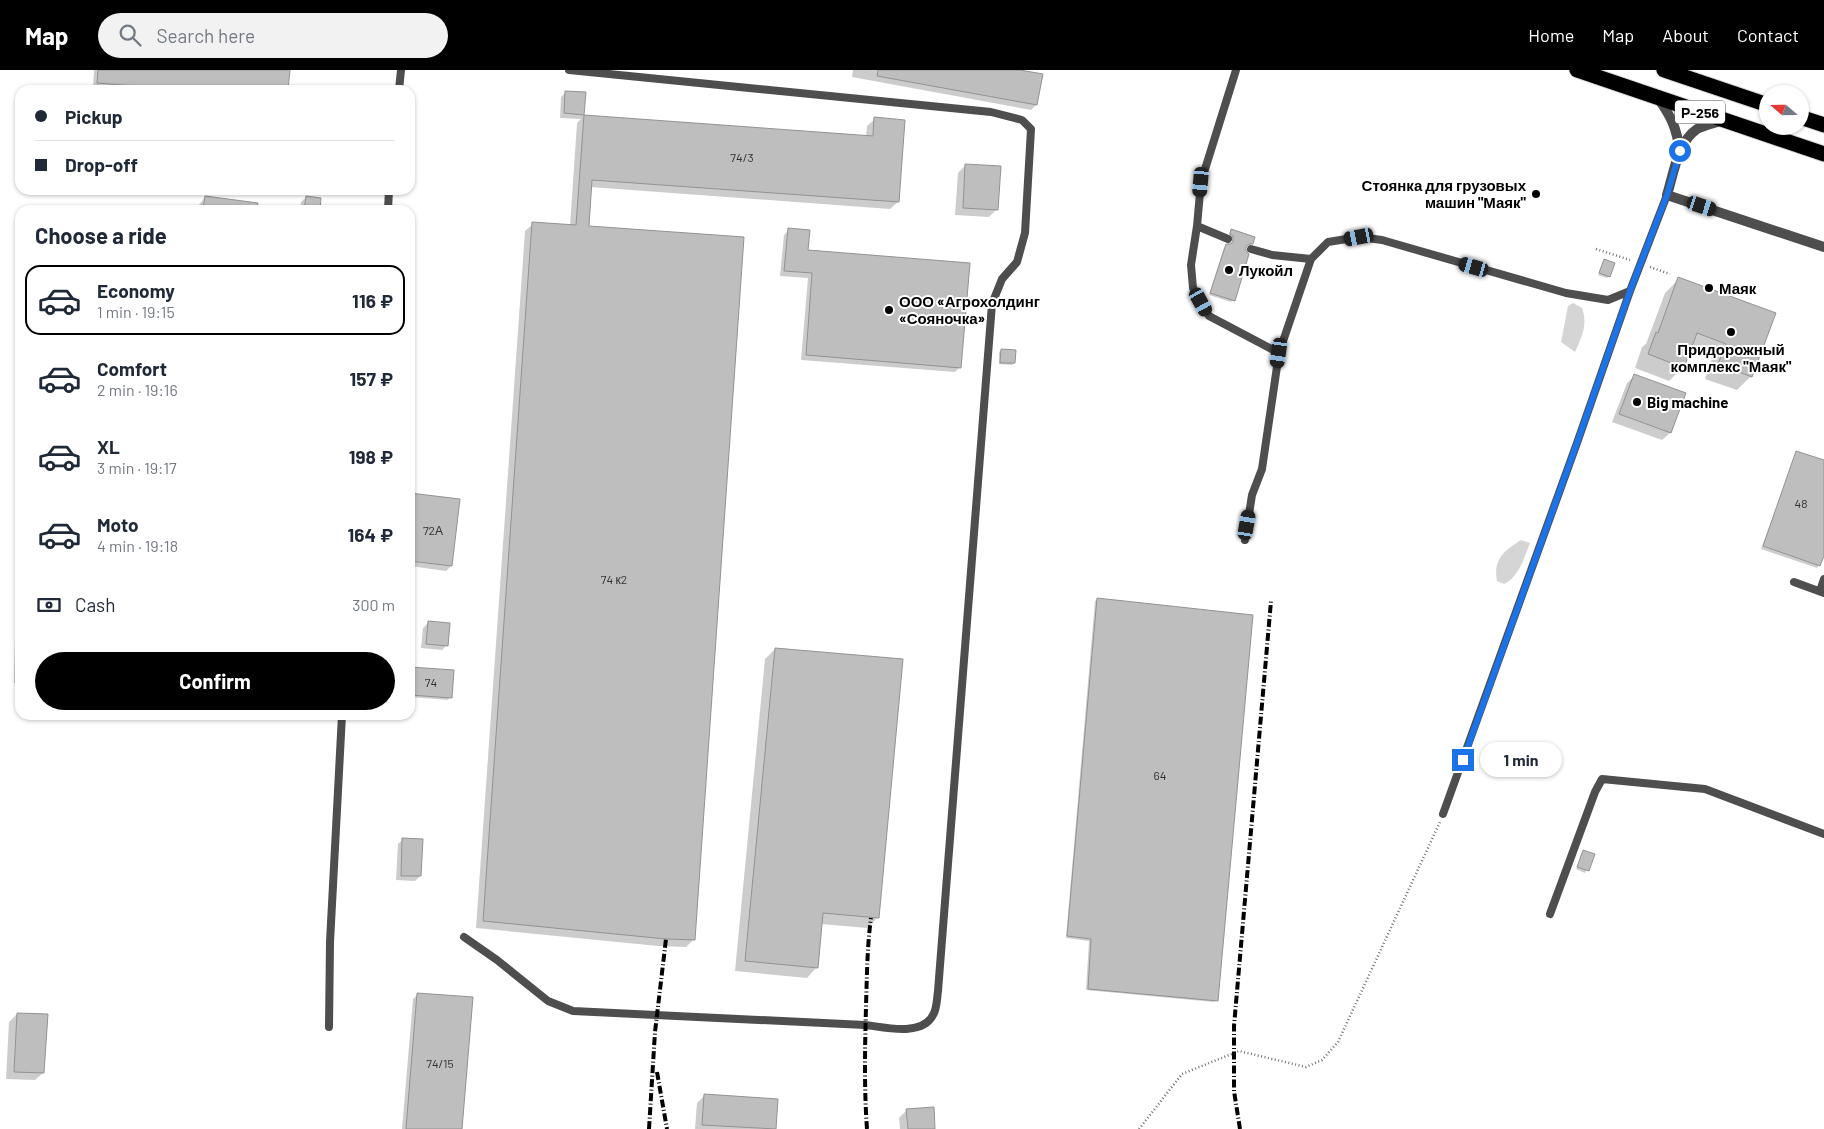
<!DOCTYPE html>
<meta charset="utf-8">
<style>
:root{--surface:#fff;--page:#f2f2f3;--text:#1f2937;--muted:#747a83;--line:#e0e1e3;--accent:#000}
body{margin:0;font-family:Barlow,sans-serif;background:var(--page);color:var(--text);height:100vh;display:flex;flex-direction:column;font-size:19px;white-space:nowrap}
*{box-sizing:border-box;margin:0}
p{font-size:16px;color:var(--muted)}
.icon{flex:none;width:28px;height:28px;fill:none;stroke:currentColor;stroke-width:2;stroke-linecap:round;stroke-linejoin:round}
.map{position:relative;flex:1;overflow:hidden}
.side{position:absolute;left:15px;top:135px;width:400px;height:515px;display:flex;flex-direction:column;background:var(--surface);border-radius:15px;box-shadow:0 1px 4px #0004}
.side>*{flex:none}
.top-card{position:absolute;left:15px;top:15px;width:400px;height:110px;border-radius:15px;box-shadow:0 1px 4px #0004;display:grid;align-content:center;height:110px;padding:0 20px;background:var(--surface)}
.needle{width:32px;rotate:290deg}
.buttons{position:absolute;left:1759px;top:15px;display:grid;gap:10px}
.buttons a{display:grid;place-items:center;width:50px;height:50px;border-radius:50%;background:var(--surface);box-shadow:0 1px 4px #0004;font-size:25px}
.end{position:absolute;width:22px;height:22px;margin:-11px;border:6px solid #1a73e8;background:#fff;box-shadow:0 0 0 2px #fff}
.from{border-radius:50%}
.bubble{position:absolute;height:35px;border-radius:18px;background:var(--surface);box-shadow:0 1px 4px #0004;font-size:16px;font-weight:700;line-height:35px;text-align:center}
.car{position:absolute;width:15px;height:30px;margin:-15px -8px;border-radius:6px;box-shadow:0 0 4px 1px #0007;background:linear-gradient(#222 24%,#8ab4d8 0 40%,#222 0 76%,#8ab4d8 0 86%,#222 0)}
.top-card b{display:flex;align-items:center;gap:18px;height:48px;font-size:19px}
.top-card b+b{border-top:1px solid var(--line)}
.top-card i{width:12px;height:12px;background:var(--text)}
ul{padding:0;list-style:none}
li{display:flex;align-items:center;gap:15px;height:70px;margin:0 10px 8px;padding:0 10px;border:2px solid transparent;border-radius:15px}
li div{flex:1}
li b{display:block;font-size:19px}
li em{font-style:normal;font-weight:700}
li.current{border-color:var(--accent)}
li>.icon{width:45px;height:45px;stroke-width:1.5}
h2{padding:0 20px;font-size:22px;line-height:60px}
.pay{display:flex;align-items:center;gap:12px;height:55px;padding:0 20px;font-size:19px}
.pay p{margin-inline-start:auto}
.action{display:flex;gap:10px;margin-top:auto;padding:10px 20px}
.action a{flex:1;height:58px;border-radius:30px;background:var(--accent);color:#fff;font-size:20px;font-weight:700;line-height:58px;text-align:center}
header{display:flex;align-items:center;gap:30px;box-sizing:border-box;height:70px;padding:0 25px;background:var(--accent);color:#fff}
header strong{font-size:24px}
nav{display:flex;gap:28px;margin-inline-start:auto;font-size:18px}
.search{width:350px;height:45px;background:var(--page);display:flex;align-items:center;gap:12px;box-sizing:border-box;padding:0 18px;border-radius:28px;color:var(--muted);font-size:19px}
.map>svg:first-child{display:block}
.green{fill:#d5d5d5}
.shadow{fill:#0003}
.building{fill:#bebebe;stroke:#929292}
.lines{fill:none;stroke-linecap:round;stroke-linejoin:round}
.highway-casing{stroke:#dbdbdb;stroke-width:17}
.path{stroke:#707070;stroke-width:2.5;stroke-dasharray:1 2.5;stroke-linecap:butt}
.lane{stroke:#4e4e4e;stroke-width:8}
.street{stroke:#4e4e4e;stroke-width:10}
.highway{stroke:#000;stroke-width:15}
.rail{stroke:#000;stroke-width:4;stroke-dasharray:8 2.5 1 2.5;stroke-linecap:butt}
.route{stroke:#1a73e8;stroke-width:6}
.poi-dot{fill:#000;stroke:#fff;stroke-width:2}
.labels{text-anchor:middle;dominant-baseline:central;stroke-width:4;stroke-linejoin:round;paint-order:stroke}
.number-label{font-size:12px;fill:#303030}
.shield{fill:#fff;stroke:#4c4c4c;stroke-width:1}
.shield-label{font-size:14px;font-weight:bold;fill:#000}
.poi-label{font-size:15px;font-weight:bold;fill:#000;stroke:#fff;text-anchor:start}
</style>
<header>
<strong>Map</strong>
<div class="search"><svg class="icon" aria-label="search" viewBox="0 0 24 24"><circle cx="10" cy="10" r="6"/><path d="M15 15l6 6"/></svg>Search here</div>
<nav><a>Home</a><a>Map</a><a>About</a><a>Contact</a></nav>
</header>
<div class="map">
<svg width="1824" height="1059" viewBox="0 0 1824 1059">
<rect width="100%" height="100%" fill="#fff"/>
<path class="green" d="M1573,233L1582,238C1588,254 1582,267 1575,282L1561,272L1568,236Z
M1521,470L1530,473C1524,488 1519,507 1504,514L1497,511C1493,489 1504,481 1521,470Z"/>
<path class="shadow" d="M94,0H289L287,20H123L93,18Z
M853,0H1013L1036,35L1031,40L852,7Z
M566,22L585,23L583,46L866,66L867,56L875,49L898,132L890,139L590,117L588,157L693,870L686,877L658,876L476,858L525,161L533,154L570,156L577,53L581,49L560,48L561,27Z
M966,95L997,139L989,147L955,145L958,103Z
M205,127L249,140H195Z
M306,127L319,140H300L301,132Z
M789,160L806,181L960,297L955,302L801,290L808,208L780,206L784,165Z
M1231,160L1252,173L1249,175H1246L1233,230L1231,232L1209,225L1224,178L1232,174L1231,168L1228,166Z
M1605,190L1609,206L1607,208L1598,205Z
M1679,209L1751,306L1737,320L1705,309L1712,288L1690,280L1683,297L1669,311L1635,298L1642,277L1646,274L1665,223Z
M1002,280L1014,293L1012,295L999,294V282Z
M1634,306L1684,324L1670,363L1662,370L1612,352L1627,313Z
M1797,382L1824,392V482L1817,498L1761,479Z
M410,424L451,496L446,501L410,496Z
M1098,529L1217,930L1214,932L1086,920L1089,871L1066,868L1095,531Z
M428,553L447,575L442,580L421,578L423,558Z
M17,564H20V613H14L15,566Z
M775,579L902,591L877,848L867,858L821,854L817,897L807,908L735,901L765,589Z
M410,598L450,627L448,630L410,627Z
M403,769L420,806L415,811L396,810L398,774Z
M1584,781L1593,785L1585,803L1576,799Z
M418,924L461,1059H402L413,929Z
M17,944L43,1003L35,1010L6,1009L9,952Z
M705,1025L777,1030L775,1059H695L697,1033Z
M907,1040L934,1059H900L899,1048Z"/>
<path class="building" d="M98,0H290L288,20H186L97,13Z
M878,0H1020L1043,4L1037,35L877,6Z
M565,21L586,22L584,45L564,43Z
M584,45L873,66L874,47L905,50L899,132L592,110L589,156L744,167L695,870L666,869L483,851L532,152L576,155Z
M965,94L1001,96L998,140L963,138Z
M205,126L258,133L257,140H203Z
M306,126L321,128L320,140H304Z
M788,158L810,160L808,180L970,193L961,298L806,285L812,203L784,201Z
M1231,159L1255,167L1253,174H1249L1246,177V181L1249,184L1235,231L1210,223L1226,174H1231L1233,171V166L1230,164Z
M1604,189L1615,193L1610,207L1599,203Z
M1678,207L1776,243L1752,307L1718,294L1726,274L1697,263L1684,298L1648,284L1656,262L1658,263Z
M1001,279L1016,280L1015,293H1000Z
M1634,304L1686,323L1671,363L1619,344Z
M1796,381L1824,390V486L1820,496L1763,476Z
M410,423L460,429L452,496L410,491Z
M1097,528L1253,545L1218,931L1088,919L1091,869L1067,866Z
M428,551L450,553L448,576L426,574Z
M775,578L903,589L879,848L823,843L818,898L745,891Z
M410,597L454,600L452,628L410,625Z
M402,768L423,769L421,806H401Z
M1583,780L1595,784L1589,801L1577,797Z
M417,923L473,927L462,1059H406Z
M17,943L48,944L44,1003L14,1002Z
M704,1024L778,1029L776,1059L702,1055Z
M934,1037L935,1059H908L906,1039Z"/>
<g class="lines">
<defs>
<path id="highway" d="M1577,0L1824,84
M1664,0L1768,35
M1800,47L1824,55"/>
</defs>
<use href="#highway" class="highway-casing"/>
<path class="path" d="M1596,179L1630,190
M1650,197L1670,204
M1139,1059L1182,1004L1239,981L1306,997L1322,990L1338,972L1440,752"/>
<path class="lane" d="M399,20L401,0
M388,140L389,120
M1197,156L1191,195L1193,218L1209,246L1279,283L1262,399L1252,425L1245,470
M1228,169L1197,156L1201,112L1236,0
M1251,179L1272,185L1311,189
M1279,283L1311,189L1328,172L1359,167L1382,170L1566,223L1608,230L1630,221
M1794,512L1824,523
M1820,521L1824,509
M1443,744L1577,373L1630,221L1667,125
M1550,844L1595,722L1602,709L1705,719L1824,764
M464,867L497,890L548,931L573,941L865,955C884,957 922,967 933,945C937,939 937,928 938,921L992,234L1002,209L1017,192L1025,163L1031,59L1022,50L991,42L569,0
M329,957L330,872L342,645"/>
<path class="street" d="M1658,28C1672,48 1676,57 1680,81
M1723,50C1715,53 1704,55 1697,59C1677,73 1674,103 1667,125L1824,177"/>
<use href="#highway" class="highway"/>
<path class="rail" d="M657,1002L667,1059
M649,1059L655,962L666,869
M867,1059C864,1018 865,977 866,936C867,906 867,877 871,848
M1240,1059L1234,1021V956L1271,531"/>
</g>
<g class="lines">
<path class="route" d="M1463,690L1577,373L1630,221L1667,125L1680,81"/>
</g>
<g class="poi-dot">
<circle cx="1536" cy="124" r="5"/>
<circle cx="1229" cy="200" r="5"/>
<circle cx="1709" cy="218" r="5"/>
<circle cx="889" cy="240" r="5"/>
<circle cx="1731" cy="262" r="5"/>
<circle cx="1637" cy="332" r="5"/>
</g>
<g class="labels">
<g class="number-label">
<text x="742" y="87">74/3</text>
<text x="1801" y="433">48</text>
<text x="433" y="460">72А</text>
<text x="614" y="509">74 к2</text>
<text x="431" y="612">74</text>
<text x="1160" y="705">64</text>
<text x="440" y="993">74/15</text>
</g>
<rect class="shield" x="1675" y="30.5" width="50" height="23" rx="4"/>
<g class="shield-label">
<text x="1700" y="42">Р-256</text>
</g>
<g class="poi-label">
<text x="1526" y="115" text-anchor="end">Стоянка для грузовых<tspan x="1526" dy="17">машин "Маяк"</tspan></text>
<text x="1239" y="200">Лукойл</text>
<text x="1719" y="218">Маяк</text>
<text x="899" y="231">ООО «Агрохолдинг<tspan x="899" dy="17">«Сояночка»</tspan></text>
<text x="1731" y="279" text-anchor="middle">Придорожный<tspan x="1731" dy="17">комплекс "Маяк"</tspan></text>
<text x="1647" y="332">Big machine</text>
</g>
</g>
</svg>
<div class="buttons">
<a><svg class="needle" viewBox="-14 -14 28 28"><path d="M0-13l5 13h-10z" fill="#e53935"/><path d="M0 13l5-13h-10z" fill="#747a83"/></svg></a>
</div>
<i class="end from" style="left:1680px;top:81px"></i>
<i class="end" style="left:1463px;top:690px"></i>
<div class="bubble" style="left:1480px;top:672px;width:82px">1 min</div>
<i class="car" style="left:1201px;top:112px;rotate:185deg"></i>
<i class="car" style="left:1702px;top:136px;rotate:108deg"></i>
<i class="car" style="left:1359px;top:167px;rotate:259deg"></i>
<i class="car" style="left:1474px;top:197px;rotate:286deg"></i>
<i class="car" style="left:1201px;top:232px;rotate:151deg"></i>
<i class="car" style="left:1279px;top:283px;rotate:188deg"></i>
<i class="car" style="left:1247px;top:455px;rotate:10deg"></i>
<div class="top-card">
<b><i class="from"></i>Pickup</b>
<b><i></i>Drop-off</b>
</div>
<section class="side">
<h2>Choose a ride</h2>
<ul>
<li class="current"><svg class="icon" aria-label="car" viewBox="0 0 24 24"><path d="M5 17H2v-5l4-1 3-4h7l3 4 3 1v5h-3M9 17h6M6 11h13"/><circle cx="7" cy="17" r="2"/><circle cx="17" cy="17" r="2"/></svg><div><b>Economy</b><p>1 min · 19:15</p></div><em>116 ₽</em></li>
<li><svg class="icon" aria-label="car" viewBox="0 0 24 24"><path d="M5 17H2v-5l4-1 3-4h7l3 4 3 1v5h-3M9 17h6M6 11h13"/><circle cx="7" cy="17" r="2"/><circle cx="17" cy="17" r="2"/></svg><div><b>Comfort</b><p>2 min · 19:16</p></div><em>157 ₽</em></li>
<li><svg class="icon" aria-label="car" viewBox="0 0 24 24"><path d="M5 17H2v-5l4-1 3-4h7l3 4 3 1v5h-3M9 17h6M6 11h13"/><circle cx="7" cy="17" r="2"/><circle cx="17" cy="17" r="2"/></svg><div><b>XL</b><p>3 min · 19:17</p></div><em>198 ₽</em></li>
<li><svg class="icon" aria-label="car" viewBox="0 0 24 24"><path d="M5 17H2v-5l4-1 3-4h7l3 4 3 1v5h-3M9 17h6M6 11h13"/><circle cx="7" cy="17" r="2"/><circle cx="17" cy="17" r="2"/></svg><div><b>Moto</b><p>4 min · 19:18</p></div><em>164 ₽</em></li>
</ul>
<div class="pay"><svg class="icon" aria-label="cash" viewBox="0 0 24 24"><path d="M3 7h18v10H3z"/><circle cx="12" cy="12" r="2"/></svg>Cash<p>300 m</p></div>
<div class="action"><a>Confirm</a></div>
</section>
</div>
